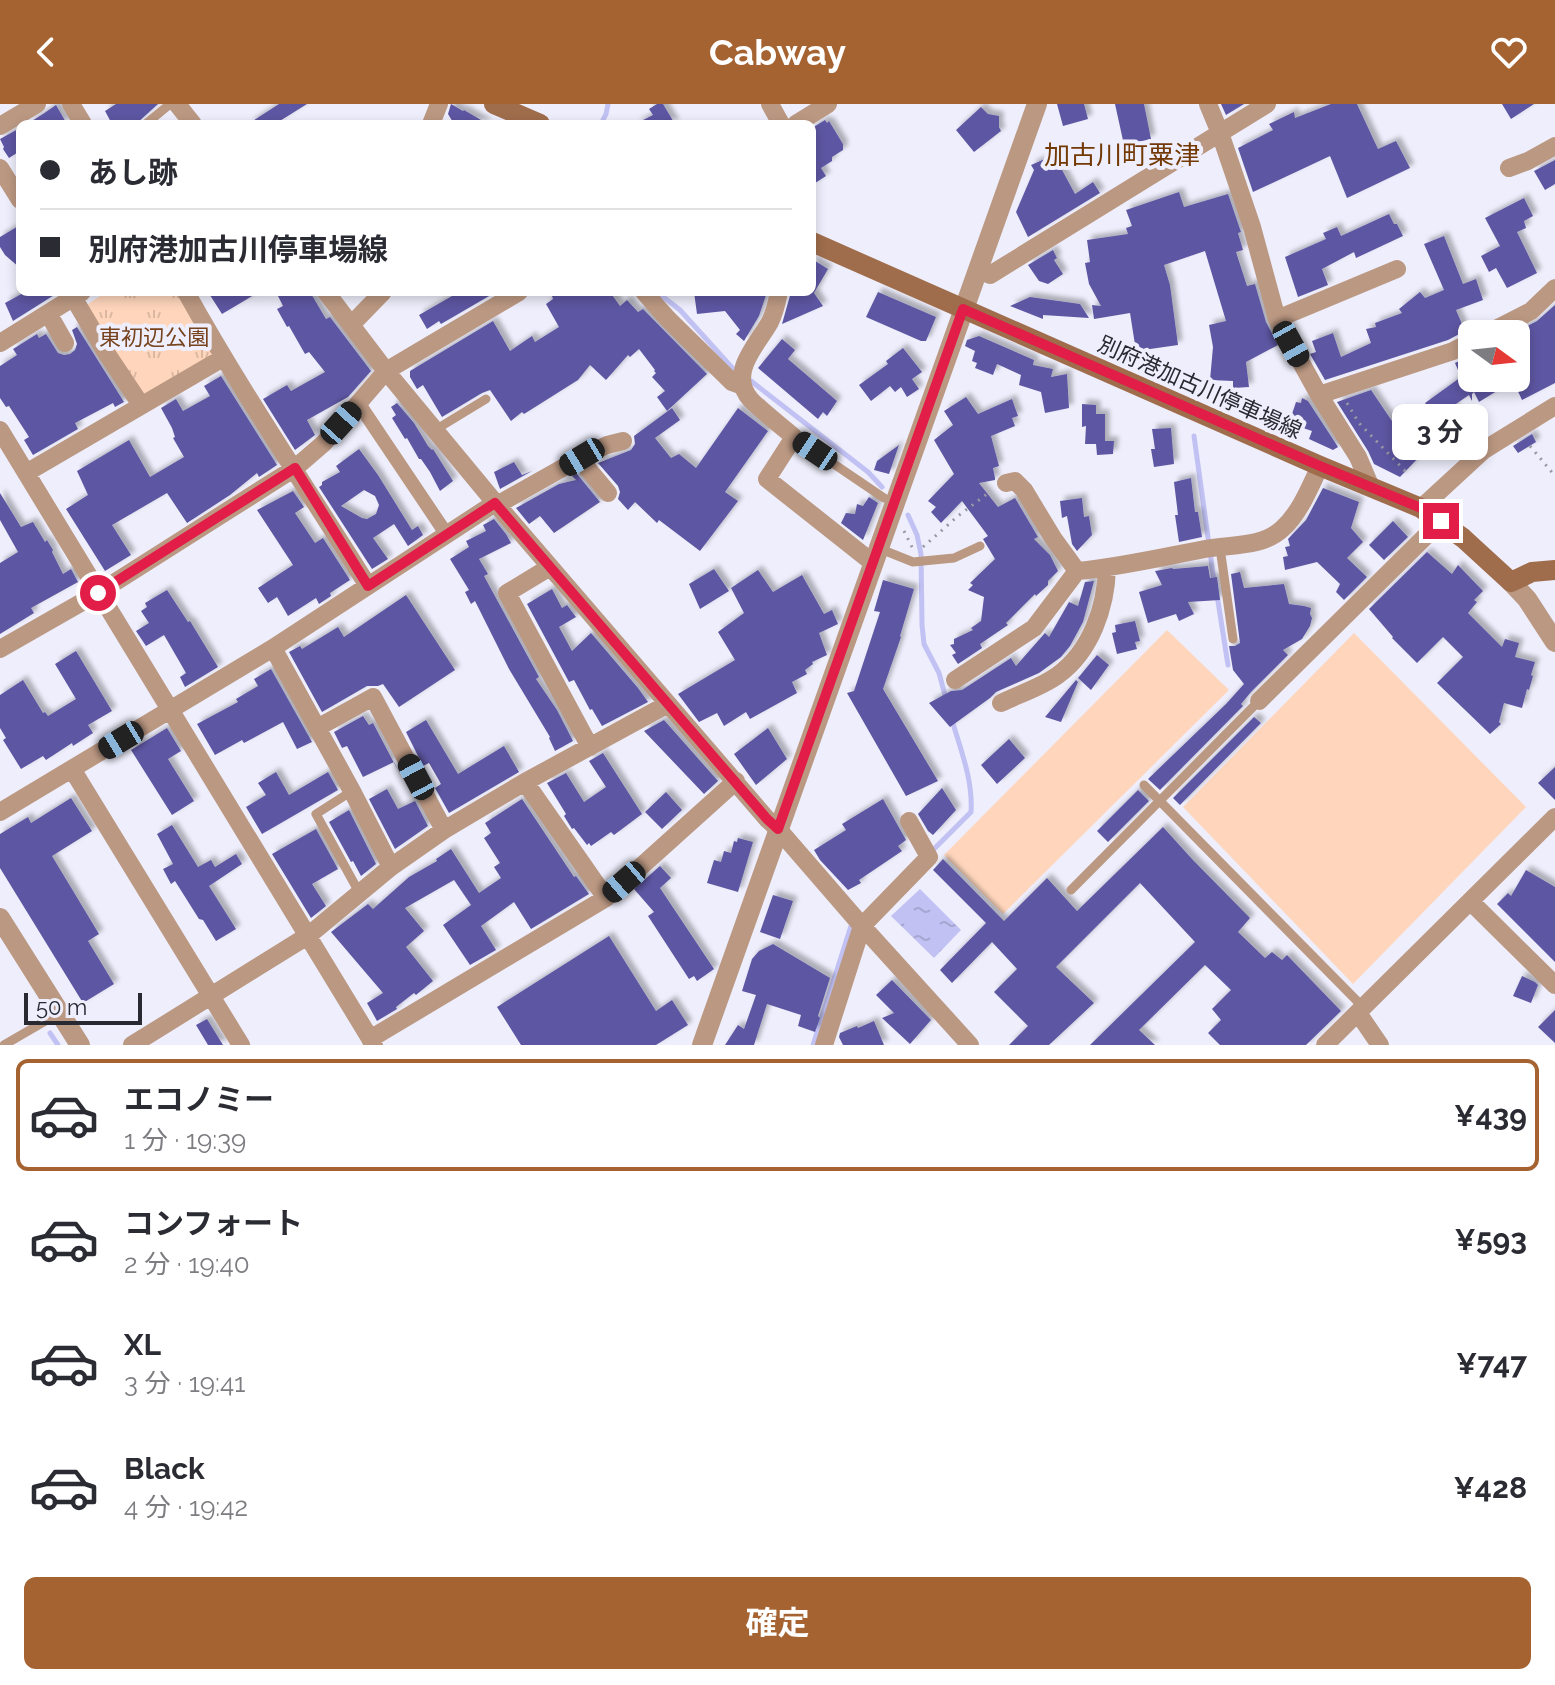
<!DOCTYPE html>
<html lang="ja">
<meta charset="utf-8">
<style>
:root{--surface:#fff;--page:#f2f2f3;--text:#2b2b33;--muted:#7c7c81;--line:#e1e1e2;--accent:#a66332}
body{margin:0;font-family:Raleway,"Noto Sans JP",sans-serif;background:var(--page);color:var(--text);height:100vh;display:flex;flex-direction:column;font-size:30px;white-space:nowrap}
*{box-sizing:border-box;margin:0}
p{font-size:26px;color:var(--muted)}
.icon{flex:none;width:44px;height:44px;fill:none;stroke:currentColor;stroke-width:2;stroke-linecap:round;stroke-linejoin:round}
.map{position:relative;height:941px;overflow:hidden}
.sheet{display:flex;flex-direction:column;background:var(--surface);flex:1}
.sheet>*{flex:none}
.hud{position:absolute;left:16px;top:16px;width:800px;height:176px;border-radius:12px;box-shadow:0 4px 12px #0003;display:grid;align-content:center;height:176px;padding:0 24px;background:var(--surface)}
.needle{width:52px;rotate:105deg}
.buttons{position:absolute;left:1458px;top:216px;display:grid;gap:16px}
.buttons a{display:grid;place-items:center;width:72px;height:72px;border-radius:12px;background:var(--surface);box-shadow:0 4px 12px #0003;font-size:40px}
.scale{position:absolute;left:24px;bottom:20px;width:118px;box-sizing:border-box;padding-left:8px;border:4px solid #292932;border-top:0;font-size:22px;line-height:28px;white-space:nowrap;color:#292932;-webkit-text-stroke:6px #eeeefc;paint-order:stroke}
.end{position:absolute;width:36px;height:36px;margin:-18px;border:10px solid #e11d48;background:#fff;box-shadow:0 0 0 4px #fff}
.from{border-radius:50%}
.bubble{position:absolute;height:56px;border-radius:12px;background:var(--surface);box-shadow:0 4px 12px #0003;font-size:26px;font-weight:700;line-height:56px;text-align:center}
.car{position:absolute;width:24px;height:48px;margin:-24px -12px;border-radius:10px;box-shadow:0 0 6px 2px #0007;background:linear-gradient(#222 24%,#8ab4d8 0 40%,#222 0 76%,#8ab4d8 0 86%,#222 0)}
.hud b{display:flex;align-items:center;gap:28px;height:76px;font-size:30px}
.hud b+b{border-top:2px solid var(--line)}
.hud i{width:20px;height:20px;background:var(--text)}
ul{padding:14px 0 0;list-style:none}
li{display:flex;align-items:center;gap:24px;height:112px;margin:0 16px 12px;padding:0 8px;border:4px solid transparent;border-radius:12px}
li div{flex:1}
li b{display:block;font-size:30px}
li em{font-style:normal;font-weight:700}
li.current{border-color:var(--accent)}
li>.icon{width:72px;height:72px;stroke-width:1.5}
.action{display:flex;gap:16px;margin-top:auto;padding:16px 24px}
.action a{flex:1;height:92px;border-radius:12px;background:var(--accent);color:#fff;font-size:32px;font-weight:700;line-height:92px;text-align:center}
header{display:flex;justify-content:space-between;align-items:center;height:104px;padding:0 24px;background:var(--accent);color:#fff;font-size:36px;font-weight:700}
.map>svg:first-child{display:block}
.park{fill:url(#park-tufts)}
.pitch{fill:#ffd6bc}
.water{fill:url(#water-ripples)}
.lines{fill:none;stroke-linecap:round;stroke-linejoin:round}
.stream{stroke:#c1c1f3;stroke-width:5}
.building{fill:#5d57a2;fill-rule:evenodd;filter:url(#shadow)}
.path{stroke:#9999a5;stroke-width:3;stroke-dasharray:2 6;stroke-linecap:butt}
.service{stroke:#bb9882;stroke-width:9}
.pedestrian{stroke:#bb9882;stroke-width:14}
.minor{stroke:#bb9882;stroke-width:18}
.tertiary{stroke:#bb9882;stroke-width:20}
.secondary{stroke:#9f6d4c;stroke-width:20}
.route{stroke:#e11d48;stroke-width:10}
.labels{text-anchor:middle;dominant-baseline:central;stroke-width:8;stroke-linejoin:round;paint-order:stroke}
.park-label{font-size:22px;fill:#77431e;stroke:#eeeefc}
.street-label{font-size:22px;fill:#292932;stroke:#eeeefc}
.quarter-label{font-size:26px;fill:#733905;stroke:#eeeefc}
</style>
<header><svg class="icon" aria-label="back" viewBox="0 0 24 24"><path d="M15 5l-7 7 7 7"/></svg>Cabway<svg class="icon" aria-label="heart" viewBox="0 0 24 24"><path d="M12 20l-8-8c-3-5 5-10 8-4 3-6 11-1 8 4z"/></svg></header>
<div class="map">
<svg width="1555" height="941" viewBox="0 0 1555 941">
<defs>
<pattern id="park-tufts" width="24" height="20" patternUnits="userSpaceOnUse" patternTransform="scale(2)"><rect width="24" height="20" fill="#ffd6bc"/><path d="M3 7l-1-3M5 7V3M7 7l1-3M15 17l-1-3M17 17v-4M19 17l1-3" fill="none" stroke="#dbb8a2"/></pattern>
<pattern id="water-ripples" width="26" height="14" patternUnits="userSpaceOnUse" patternTransform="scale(2)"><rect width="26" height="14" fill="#c1c1f3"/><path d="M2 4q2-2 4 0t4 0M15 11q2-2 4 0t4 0" fill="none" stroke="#a6a6d1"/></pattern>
<filter id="shadow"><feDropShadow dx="4.5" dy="-4.5" stdDeviation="2" flood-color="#0004"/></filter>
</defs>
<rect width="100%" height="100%" fill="#eeeefc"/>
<path class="park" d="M106,188H176L213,247L210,255L144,295L85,202Z"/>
<path class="pitch" d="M1167,526L1229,586L1003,810L944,751Z
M1354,529L1526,703L1353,880L1183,703Z"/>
<path class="water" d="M920,785L961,826L934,854L891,812Z"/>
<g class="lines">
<path class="stream" d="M601,20L606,10L608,0
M657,188L680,206L736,268
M751,277L868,368L882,383
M1194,332L1214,477
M908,411L917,431L921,450L922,521L924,540L939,569L946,595
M1217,491L1228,561
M934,745L971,708C973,676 961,647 952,616
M50,929L58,941
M813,941L851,822"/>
</g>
<path class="building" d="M116,0H158L136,20H112L105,7Z
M279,0H307L275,20H248Z
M451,0L463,7L464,6L488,20H454L448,10Z
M657,0H663L675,20H635L653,11L649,5Z
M1057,0H1084L1088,15L1063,22Z
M1115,0H1144L1151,35L1124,41Z
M1221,0H1244L1226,11Z
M1331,0H1357L1378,45L1396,37L1410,64L1347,94L1330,52L1253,88L1238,44L1273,26L1269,20L1294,8L1295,14Z
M1502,0H1534L1511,15Z
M56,1L67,20H27L43,10Z
M981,3L988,10L999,12V23L1001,27L974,48L956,26Z
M825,16L827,19L829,17L843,40V46L832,53V57L821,64L826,72L812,81V24Z
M20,24V47L9,54L3,45L4,43L0,35Z
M1054,51L1075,90L1093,78L1100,89L1028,133L1016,108L1034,66L1031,61Z
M1555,56V80L1545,86L1534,67Z
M1179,88L1184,103L1228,90L1241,128L1238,129L1243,146L1236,148L1247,182L1255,180L1266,218L1278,241L1246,258L1249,283L1233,284V277L1210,276L1213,243L1209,221L1226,217L1205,147L1164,161L1170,181L1178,241L1136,247L1130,209L1094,215L1092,201L1101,202L1089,180L1085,159L1090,158L1087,136L1128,130L1126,124L1132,122L1126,106Z
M1524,94L1533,112L1524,117L1526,124L1517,128L1537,169L1507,184L1496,164L1489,168L1481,152L1500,142L1485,114Z
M1389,110L1394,120H1397L1403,132L1356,154L1354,148L1322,165L1328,181L1298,193L1285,153L1326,135L1323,129L1337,123L1341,132Z
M20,121V164L5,151L0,143V133Z
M1444,132L1463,180L1476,175L1483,196L1456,206L1465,227L1448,236L1325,276L1310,250L1316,248L1312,237L1333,229L1341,253L1371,239L1366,225L1376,223L1375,219L1402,209L1399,205L1420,188L1425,194L1444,186L1424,140Z
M1053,146L1057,154L1054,156L1063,170L1048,180L1039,177L1028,161Z
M812,155L828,165L814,189L823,202L782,220L791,188H812Z
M25,188H59L13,217L5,199Z
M208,188H259L222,210Z
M276,188H310L326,215L330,213L371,267L348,293L307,316L315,331L295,346L263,295L287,281L291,287L325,268L309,248L305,250L289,222L287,223L277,205L283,202Z
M459,188H496L441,220L439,217L427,225L419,211Z
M560,188H610L620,202L627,196L638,208L643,205L707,270L667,307L657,293L665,287L652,273L656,269L654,267L655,266L639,245L630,253L628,251L606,276L590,261L578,276L524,310L522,308L511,317L490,286L482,289L442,313L423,281L417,285L410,273V267L493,217L510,247L532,232L535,238L559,223L546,200L553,195L552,192Z
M694,188H767L759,212L744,237L736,230L740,226L725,207L697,210Z
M878,188L936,213L926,237H921L866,213Z
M1030,193L1080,200L1089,214L1043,211V215L1010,202Z
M1555,201V279L1522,296L1513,277L1479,298L1474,288L1472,290V297L1469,291L1453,302L1476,337L1461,351L1425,299L1461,273L1455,259L1472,251V274H1516V230H1512L1537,217Z
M77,223L124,298L115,303L113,299L75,319L78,325L33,351L24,336L29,333L9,302L6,303L0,294V262L17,251L13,245L37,230L39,234L46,230L58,249L64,251L70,250L75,246L77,240L72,226Z
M979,232L1034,256L1033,261L1053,265L1051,273L1067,270L1069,304L1045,309L1041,288L1019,281L1021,271L997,260L993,271L975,264L977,259L972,257L975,247L965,242L967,236Z
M782,235L795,246L788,255L837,297L827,312L823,308L818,315L758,264Z
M903,244L922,268L912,275L919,285L907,293L901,283L895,288L890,282L871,297L859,281L888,260L886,257Z
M221,272L277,361L259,373L257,369L230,391L187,419L167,389L112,421L131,451L105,467L66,405L88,391L77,367L129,336L150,373L184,353L173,334L175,333L172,324L161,304L176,295L183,307L210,292L204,282Z
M1371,286L1394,320L1422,350L1400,373L1374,360L1368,347L1337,298Z
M966,293L978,310L1012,295L1018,312L1012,314L1015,322L991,332L999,362L993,364L995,374V376L979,379L998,403L1015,394L1038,433L1034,435L1050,451L1058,467L1048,477V481L1036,492L1035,490L1006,519L1008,521L980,540L982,544L958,560L952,551L956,549L950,541L954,540V535L973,526L971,524L981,517L984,493L968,486L973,481L970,479L995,455L983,435L988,432L962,397L941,419L931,408L936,403L928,397L954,370L934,336L953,321L944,307Z
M1302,294L1308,297L1338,343L1333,346L1309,335L1312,327L1291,320L1292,317L1290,316L1296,298L1301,299Z
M397,299L414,319L428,342L432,346L433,345L453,377L440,387L430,368L421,355H419L407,334L405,335L392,314L396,311L391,303Z
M1082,300L1096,301V310H1105V337H1114L1113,350L1097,351L1096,340H1085L1086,322L1082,323Z
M672,304L680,316L655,334L671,354L679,350L696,364L738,304L768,327L725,388L738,397L700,447L659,416L657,419L635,398L628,406L618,395L620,388L618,382L598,359L631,346L635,340L634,332Z
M1171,324L1174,360L1154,363L1151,345H1155L1152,325Z
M1532,330L1536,338L1518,349L1513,342Z
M899,341L889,370L874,366L877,357Z
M359,345L378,371L412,426L418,422L423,431L408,442L394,420L373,434L388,455L372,465L319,383L322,381V378L340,368L336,362ZM364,386L375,392L379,401L376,410L367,415L362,414L341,402Z
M514,358L522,371L532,367L500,385L494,368Z
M577,370L600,398L554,429L540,412L529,420L516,404L559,380L576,376L572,372Z
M1191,374L1195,408H1198L1202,433L1179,438L1175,411H1178L1174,378Z
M1323,384L1359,398L1351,424L1363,438L1347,454L1367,473L1344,496L1336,488L1340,480L1317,458L1285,466L1283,453L1288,452L1285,443L1290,442L1288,435L1306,416Z
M293,387L304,403L295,409L315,439L323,434L350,476L330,489L331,492L319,500L316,494L288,512L277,493L268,499L258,484L293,461L257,406Z
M0,389L21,423L33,418L45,438L47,436L53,446L52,448L63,470L71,465L78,478L31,504L34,509L0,530V459L18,448L0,416Z
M869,393L878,399L863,436L841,419L846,409L855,410L857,400L863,402Z
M1082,394L1084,413L1089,412L1092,431L1077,447L1072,440L1067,412L1062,414L1060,397Z
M494,415L506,430L511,439L479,455L488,470L484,472L539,573L536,575L557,606L573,637L555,647L549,634L550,633L509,565L475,497L471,500L465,488L469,486L450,455L469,443L466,437L486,427L483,421Z
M1393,417L1408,433L1384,456L1369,441Z
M1427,448L1452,470L1458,461L1483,487L1474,496L1477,498L1468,509L1502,543L1505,535L1519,539L1515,553L1535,558L1531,571L1533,572L1529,586L1527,585L1522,604L1504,599L1499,618L1501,620L1490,630L1437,579L1463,553L1443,533L1417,559L1392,534L1393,533L1369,505Z
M1208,462L1210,474L1217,473L1220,496L1188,498L1194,510L1179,517L1176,510L1148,519L1139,488L1162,481L1155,467L1172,464L1173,465Z
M714,465L729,487L700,505L689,480Z
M758,466L773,488L802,471L824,510L832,506L838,520L819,529L827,551L812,558L813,560L805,566L807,570L792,578L797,589L750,615L746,608L724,622L717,609L699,618L678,590L735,556L718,528L744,509L731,484Z
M1240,468L1244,484L1284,480L1289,500L1304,502L1311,504L1310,510L1312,514L1310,522L1302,535L1283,546L1288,551L1251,588L1241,600L1243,602L1160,686L1148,675L1226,600L1244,580L1233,566L1229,542H1235L1240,539L1231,470Z
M883,476L914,485L900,532L901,533L883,585L938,677L906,692L847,589L854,587L880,508L874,507Z
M1094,477L1083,518L1070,542L1061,553L1039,569L996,588L990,594L950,623L929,599L951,587L962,586L1011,554L1016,562L1045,529L1049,533L1069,498L1078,502L1085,478Z
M552,485L562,504L567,501L576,513L559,523L572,547L591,529L638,584L648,598L602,622L592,605L590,606L574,576L569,578L527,500Z
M167,486L188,518L190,517L218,563L185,583L180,573L186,569L164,531L146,542L136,527L149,519L141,507L147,503L145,499Z
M406,491L455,566L399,603L383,580L378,582H367L322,608L289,548L300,542L302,545L338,523L344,533Z
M1135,517L1140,537L1135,538L1137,545L1117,550L1112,529L1116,528L1115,521Z
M76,547L112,607L88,621L93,629L73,642L72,639L46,656L43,652L21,665L3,636L6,634L0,624V591L23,576L43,609L45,608L48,612L76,595L55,560Z
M1097,551L1109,561L1091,586L1078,574Z
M271,565L312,638L297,645L283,618L244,639L242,636L215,651L197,620L238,598L236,595L258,582L254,575Z
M1076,576L1078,578L1061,618L1045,613Z
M363,612L369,621L373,619L402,674L394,658L363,673L347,642L342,644L334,628Z
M1254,613L1261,619L1180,701L1173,694Z
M426,616L458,670L504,642L519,668L449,709L435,684L441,680L429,659L423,662L406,628Z
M664,616L718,677L704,690L644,627Z
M167,624L181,647L168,655L194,697L172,711L131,646Z
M768,624L787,655L756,681L734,650Z
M1009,635L1025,654L997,680L981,661Z
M603,649L642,710L614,731L611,728L591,742L589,739L587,741L574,724L572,725L564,712L566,710L547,679L566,669L584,698L606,683L589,657Z
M1555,663V696L1538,679Z
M276,668L289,691L328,668L338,686L262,730L246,703L266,691L258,679Z
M942,684L956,706L933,731L928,727L918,710Z
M387,685L398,705L415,697L428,722L395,745L369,695Z
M1138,686L1149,697L1108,738L1097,727Z
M666,688L682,706L662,725L645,708Z
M71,694L92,727L52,752L99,830L88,837L114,880L83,899L0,764V730L28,713L31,719Z
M522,695L574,773L576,772L589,790L531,825L514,798L481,822L496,846L470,861L443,821L471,801L454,776L405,804L424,827L406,843L433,877L416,891L414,889L396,903L397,905L377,917L367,899L383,889L331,828L368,800L373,805L409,773L437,757L436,755L451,745L479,789L501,774L494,763L500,759L484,734L491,729L485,719Z
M883,695L906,736L898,742L902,747L859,776L861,779L848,786L820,756L814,746L846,726L842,720Z
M349,706L376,760L361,772L353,757L351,758L329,718Z
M172,721L198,763L211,756L215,763L236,750L242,760L209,782L236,825L216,837L203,816L199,815L175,777L171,780L163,765L173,760L157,730Z
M1163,723L1192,755L1250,814L1238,828L1265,854L1272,848L1282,856L1287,851L1341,907L1306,941H1220L1208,929L1221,916L1212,905L1231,886L1205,861L1139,926L1155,941H1090L1195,838L1140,779L1056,863L1094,899L1049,941H1009L1028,922L994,888L1017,865L992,838L952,879L940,866L986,819L933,766L943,755L1004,817L1047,774L1077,807Z
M316,725L338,765L312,780L326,802L311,814L272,750Z
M738,734L753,738L738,788L707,779L714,756L721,758L724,747L731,749L734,737L737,738Z
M660,762L671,774L660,784L714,865L697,877L694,872L689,875L648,812L654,808L634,785Z
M1526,766L1555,783V858L1497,800L1508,789L1511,792Z
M773,791L793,797L780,835L760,828Z
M609,832L656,907L672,896L688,921L656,941H521L497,903Z
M773,840L830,874L818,912L820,914L815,928L798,922L801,911L767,900L754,941H725L738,921L744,925L756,891L742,887L752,855L759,847Z
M1522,872L1535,878L1538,881L1531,899L1513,892Z
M892,876L931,916L910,940L882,914L894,909L876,891Z
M1555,906V939L1538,923Z
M207,915L223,941H208L196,921Z
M874,917L884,941H843L839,933L840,929L857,922L858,924Z"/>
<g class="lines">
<path class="path" d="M1347,299L1359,319L1407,369
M1530,342L1555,372
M904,427L913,445
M923,443L958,412L991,387"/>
<path class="service" d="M147,19L170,0
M435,326L486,295
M794,333L884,394
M878,444L913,458L954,454L980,442
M1220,444L1233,535
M1144,681L1363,903
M352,687L316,710L360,790
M1071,786L1253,603
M4,941L59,909"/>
<path class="pedestrian" d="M359,300L447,431"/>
<path class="minor" d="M71,0L83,20
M177,0L193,20
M770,0L781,20
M1208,0L1220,29L1252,123L1277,215L1319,291
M431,20L439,0
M796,20L828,0
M0,22L37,0
M0,64L20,96
M1509,64L1528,57L1555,42
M978,166L990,171L1267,0
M186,188C242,289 307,384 368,482
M326,188L386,267L497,401L767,715L778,725L862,822L970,941
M644,188L668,215L732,278L743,282
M779,188C777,198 775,208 770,218C757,241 727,270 751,296C764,309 780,321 794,333L767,375L873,459
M73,193L105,247L141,301
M48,209L65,239
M1277,215L1397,165
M351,221L383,188
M1486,230L1531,207L1555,184
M0,239L82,188
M0,326L374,941
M582,353L588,365L608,389
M26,369L223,254
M1006,379L1015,377L1024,386L1053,434L1077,467C1120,463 1162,453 1205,445C1231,440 1261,444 1282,425C1300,409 1310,383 1320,362
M1370,381L1358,353L1319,291L1453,247L1472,237
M497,401L582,353L607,341L623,337
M1421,404L1484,346L1555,302
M550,463L507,489L590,643
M273,544L352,687L391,763
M0,545L98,489L295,364L324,339L386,267L519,188
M955,576L1034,524L1077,467
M1259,597L1441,417
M1001,599C1019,590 1042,583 1058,571C1091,547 1106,503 1107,464
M317,624L373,593L444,726
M72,665L241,941
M525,678L606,794
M0,708L273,544L495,399
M1470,797L1555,881
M1358,909L1380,941
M370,935L606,794L736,677
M132,941L309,831L391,763L444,726L525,678L668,600
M824,941L862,822L929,753L909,717
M1325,941L1555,713"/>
<path class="tertiary" d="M1511,478L1527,495L1555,538
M0,814L80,941
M702,941L1037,0"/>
<path class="secondary" d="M494,0L540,20
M812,138L1320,362L1421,404L1463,434L1511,478L1532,468L1555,466"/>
</g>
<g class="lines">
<path class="route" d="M98,489L295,364L368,482L495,399L767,715L778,725L963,205L1320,362L1421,404L1441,417"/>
</g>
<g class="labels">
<g class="park-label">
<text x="154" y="233">東初辺公園</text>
</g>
<g class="street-label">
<text transform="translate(1200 283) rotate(24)">別府港加古川停車場線</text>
</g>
<g class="quarter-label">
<text x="1122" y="51">加古川町粟津</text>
</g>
</g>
</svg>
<div class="buttons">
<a><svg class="needle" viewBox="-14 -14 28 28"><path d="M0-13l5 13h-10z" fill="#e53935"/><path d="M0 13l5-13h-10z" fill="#7c7c81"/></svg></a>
</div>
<div class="scale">50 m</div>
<i class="end from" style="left:98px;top:489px"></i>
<i class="end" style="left:1441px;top:417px"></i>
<div class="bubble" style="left:1392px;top:300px;width:96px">3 分</div>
<i class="car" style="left:1291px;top:240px;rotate:151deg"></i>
<i class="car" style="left:341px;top:319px;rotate:42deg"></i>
<i class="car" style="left:815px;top:347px;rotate:304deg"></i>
<i class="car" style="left:582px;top:353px;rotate:239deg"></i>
<i class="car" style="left:121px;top:636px;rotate:239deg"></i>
<i class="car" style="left:416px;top:673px;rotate:332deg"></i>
<i class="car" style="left:624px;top:778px;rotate:229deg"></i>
<div class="hud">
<b><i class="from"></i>あし跡</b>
<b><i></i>別府港加古川停車場線</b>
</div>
</div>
<section class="sheet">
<ul>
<li class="current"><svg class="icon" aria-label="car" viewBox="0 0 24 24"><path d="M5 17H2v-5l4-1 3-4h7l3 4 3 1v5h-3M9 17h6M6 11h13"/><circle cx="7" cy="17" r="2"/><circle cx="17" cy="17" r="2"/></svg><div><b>エコノミー</b><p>1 分 · 19:39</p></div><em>¥439</em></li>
<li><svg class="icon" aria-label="car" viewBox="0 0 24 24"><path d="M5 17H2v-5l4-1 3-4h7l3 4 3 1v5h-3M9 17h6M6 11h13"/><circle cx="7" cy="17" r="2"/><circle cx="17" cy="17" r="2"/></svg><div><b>コンフォート</b><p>2 分 · 19:40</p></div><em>¥593</em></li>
<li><svg class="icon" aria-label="car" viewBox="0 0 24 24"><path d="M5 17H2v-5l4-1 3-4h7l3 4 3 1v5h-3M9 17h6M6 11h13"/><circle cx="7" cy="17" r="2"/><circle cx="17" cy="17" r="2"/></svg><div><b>XL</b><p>3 分 · 19:41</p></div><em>¥747</em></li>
<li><svg class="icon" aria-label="car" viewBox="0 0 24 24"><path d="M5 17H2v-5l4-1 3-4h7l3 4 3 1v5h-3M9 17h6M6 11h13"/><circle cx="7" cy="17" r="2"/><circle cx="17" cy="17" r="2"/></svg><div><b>Black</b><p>4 分 · 19:42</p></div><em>¥428</em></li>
</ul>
<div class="action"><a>確定</a></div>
</section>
